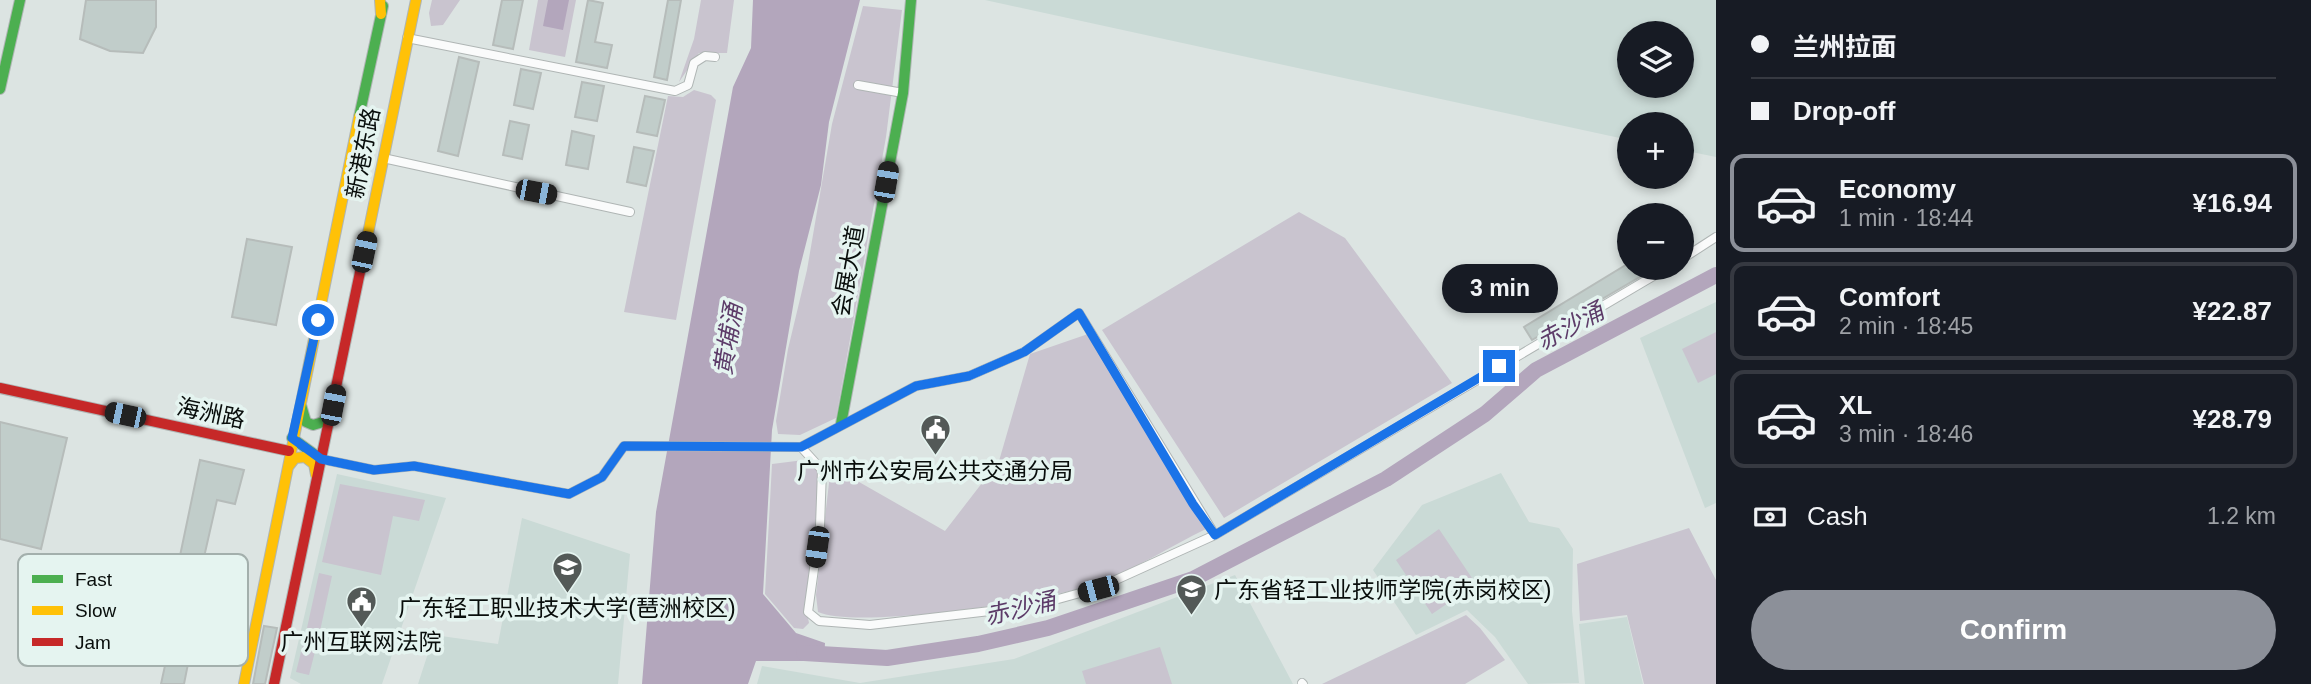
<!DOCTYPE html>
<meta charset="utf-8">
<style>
:root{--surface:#171b24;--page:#20242c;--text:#f1f3f6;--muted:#9ea1a6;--line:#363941;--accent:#8c9099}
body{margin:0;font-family:Arial,"Noto Sans SC",sans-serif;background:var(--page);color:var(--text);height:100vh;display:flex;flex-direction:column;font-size:26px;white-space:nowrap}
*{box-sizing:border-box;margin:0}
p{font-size:23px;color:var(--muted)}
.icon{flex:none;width:38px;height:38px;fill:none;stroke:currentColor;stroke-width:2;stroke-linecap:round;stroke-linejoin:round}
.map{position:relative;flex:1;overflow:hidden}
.side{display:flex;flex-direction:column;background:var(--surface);width:595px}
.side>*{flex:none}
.hud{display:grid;align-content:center;height:154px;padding:0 35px;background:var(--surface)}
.buttons{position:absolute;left:1617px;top:21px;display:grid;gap:14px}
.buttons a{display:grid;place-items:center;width:77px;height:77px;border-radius:50%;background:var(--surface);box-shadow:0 4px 10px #0003;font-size:35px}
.end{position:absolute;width:32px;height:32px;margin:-16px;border:9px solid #1a73e8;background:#fff;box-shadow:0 0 0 4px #fff}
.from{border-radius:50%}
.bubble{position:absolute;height:49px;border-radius:24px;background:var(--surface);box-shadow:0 4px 10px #0003;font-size:23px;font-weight:700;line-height:49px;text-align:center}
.car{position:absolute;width:21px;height:42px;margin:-21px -10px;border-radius:9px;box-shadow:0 0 5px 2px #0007;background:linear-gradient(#222 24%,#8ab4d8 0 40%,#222 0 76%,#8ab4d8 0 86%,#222 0)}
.hud b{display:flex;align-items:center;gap:24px;height:66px;font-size:26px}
.hud b+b{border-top:2px solid var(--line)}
.hud i{width:18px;height:18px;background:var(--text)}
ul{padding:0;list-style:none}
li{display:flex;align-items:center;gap:21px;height:98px;margin:0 14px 10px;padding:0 21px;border:4px solid var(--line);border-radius:14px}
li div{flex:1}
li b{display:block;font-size:26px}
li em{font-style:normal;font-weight:700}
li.active{border-color:var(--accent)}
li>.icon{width:63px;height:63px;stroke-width:1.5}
.pay{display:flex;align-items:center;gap:18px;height:77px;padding:0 35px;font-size:26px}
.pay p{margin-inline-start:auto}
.action{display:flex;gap:14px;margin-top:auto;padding:14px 35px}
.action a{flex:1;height:80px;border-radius:42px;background:var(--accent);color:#fff;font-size:28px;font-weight:700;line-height:80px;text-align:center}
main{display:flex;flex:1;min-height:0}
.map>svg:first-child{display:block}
.built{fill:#cadad6;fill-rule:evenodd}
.green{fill:#c9c4cf}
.water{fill:#b3a6bc}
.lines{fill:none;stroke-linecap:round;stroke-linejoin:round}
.river{stroke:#b3a6bc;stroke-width:16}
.building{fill:#c1cdca;stroke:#b6bcba;stroke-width:2}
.street-casing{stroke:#afb5b4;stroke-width:10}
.fast-casing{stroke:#afb5b4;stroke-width:12}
.slow-casing{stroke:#afb5b4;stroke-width:12}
.jam-casing{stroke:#afb5b4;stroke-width:12}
.street{stroke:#fafbfb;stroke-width:8}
.fast{stroke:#4caf50;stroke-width:10}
.slow{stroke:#ffc107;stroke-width:10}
.jam{stroke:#c62828;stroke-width:10}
.route{stroke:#1a73e8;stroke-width:9}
.labels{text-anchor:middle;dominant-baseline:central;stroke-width:7;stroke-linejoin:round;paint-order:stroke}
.street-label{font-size:23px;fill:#090e0c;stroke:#e5f4f0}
.poi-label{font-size:23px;fill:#090e0c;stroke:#e5f4f0}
.water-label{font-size:24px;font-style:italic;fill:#5d3c69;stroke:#e5f4f0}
.key{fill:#e5f4f0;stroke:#a3afac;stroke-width:2}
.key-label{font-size:19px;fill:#090e0c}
</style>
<main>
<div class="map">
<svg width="1716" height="684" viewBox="0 0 1716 684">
<rect width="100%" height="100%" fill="#dce4e2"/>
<path class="built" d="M985,0H1716V157L1682,150V124H1629V140ZM1629,33H1682V86H1629Z
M1716,302V503L1705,508L1640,338Z
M1501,473L1529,522L1559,528L1573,549L1572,611L1579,683L1528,684L1495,637L1467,610L1416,635L1373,570L1422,505Z
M337,474L446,498L382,684H301L290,678Z
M522,518L630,554L618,684H418L434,635L498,644Z
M1235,575L1293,684H757L762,666L860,683L1014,659Z
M1627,617L1643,684H1585L1579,624Z"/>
<path class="green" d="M432,0H460L443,25L431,26L429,13Z
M538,0H576L565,57L529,50Z
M701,0H734L727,53H699L679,82L694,39Z
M863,6L902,10L886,137L836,418L800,435L778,434L776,421L788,349L807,270L832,124Z
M694,90L711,95L716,100L676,320L624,312L668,96L683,97Z
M1299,212L1345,238L1452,383L1224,518L1102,330Z
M1716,332V374L1698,383L1682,349Z
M1088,334L1206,529C1171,546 1137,568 1101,582C1056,600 858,630 818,612L816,595L831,466L945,531L999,461L1030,354Z
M804,460L820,470L818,524L806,608L809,623L803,629L794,628L765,594L772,464Z
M340,484L425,500L419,521L393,516L381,575L322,562Z
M1689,528L1716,580V684H1644L1627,615L1580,621L1577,564Z
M1439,529L1476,584L1432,614L1396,560Z
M319,573L332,576L320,631L307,628Z
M1466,615L1480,628L1505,660L1465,684H1322Z
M305,636L318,640L309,675L296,672Z
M1160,647L1172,684H1086L1082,671Z"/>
<path class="water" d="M548,0H569L563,30L543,26Z
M753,0H860L829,122L821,185L799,271L772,430L763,594L796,633L825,643L824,661H756L748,684H642L656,512L733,87L751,48Z"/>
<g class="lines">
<path class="river" d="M804,653L887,658L978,644L1048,628L1193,579L1386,479L1485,414L1536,370L1716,275"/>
</g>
<path class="building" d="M86,0H156V27L143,53L110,51L80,39Z
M502,0H523L513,49L493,45Z
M588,0L603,3L595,42L612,45L607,68L576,62Z
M668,0H681L667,80L654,77Z
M459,57L479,62L458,156L438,151Z
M521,69L541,73L533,109L514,105Z
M582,82L604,86L597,121L575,117Z
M645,96L665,100L657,136L637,132Z
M510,121L529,125L522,159L503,155Z
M572,131L594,136L588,169L566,165Z
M634,147L654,151L646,186L627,182Z
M247,239L292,247L276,325L232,317Z
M1629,263V268H1655L1532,340L1524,327Z
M0,422L67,438L41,549L0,539Z
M200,460L244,470L235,504L217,500L199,579L204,583L184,684H161L183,583L176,575Z
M264,626L277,628L265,684H253Z"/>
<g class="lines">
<defs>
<path id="street" d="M407,38L675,91L688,85L694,63L705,56L715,57
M858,85L903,93
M383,158L630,212
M1682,259L1716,237
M801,447L822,470L820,526L808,612L819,621L870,625L1033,606L1098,588L1215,535L1667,268
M321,459L374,470L414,466L569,494L602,477L624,446L801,447L916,386L969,376L1024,352L1079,313L1215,535
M1302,683L1303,684"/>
<path id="fast" d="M0,89L20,0
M359,117L383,6
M301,405L306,422L313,425L323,422L329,412
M841,424L903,93L911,0
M292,438L321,459"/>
<path id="slow" d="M380,0L381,14
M364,253L416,0
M288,467L295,458L305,457L314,464L316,475
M244,684L359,117"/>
<path id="jam" d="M0,388L289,451
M274,684L364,253"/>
</defs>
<use href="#street" class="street-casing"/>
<use href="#fast" class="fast-casing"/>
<use href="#slow" class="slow-casing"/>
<use href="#jam" class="jam-casing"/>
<use href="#street" class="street"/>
<use href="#fast" class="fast"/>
<use href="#slow" class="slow"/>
<use href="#jam" class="jam"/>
</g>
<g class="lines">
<path class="route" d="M318,320L292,438L321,459L374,470L414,466L569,494L602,477L624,446L801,447L916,386L969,376L1024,352L1079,313L1193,504L1215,535L1499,366"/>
</g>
<defs>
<symbol id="civic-pin" viewBox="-11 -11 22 30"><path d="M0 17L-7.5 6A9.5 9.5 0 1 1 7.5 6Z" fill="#535957" stroke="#e5f4f0"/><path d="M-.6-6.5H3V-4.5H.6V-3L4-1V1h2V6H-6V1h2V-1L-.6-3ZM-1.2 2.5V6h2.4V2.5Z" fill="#fff"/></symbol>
<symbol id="university-pin" viewBox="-11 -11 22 30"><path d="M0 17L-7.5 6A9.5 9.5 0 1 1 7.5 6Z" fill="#535957" stroke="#e5f4f0"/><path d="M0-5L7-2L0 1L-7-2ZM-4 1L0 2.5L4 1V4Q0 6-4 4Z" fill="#fff"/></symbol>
</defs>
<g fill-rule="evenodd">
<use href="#civic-pin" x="918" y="412" width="35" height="47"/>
<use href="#university-pin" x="550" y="550" width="35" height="47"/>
<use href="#university-pin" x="1174" y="572" width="35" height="47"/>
<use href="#civic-pin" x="344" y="584" width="35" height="47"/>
</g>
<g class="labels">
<g class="street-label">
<text transform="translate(363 153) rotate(-79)">新港东路</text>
<text transform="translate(848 271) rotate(-80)">会展大道</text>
<text transform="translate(211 413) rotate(12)">海洲路</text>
</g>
<g class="poi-label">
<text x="935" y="471">广州市公安局公共交通分局</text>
<text x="1214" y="590" text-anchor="start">广东省轻工业技师学院(赤岗校区)</text>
<text x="567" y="608">广东轻工职业技术大学(琶洲校区)</text>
<text x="361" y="642">广州互联网法院</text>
</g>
<g class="water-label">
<text transform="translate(1570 326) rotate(-28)">赤沙涌</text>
<text transform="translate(728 339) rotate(-81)">黄埔涌</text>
<text transform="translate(1020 608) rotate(-13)">赤沙涌</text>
</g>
</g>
<rect x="18" y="554" width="230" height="112" rx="10" class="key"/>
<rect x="32" y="575" width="31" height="8" fill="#4caf50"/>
<rect x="32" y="606" width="31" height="9" fill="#ffc107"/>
<rect x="32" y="638" width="31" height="8" fill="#c62828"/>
<g class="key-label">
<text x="75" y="586">Fast</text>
<text x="75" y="617">Slow</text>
<text x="75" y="649">Jam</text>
</g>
</svg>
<div class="buttons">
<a><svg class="icon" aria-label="layers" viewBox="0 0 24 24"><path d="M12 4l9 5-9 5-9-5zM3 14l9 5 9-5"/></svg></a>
<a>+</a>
<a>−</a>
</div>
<i class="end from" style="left:318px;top:320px"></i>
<i class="end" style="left:1499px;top:366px"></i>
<div class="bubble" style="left:1442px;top:264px;width:116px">3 min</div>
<i class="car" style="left:886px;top:182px;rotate:10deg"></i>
<i class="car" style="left:536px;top:192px;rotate:101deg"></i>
<i class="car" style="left:364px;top:252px;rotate:12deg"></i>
<i class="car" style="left:333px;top:405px;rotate:11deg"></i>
<i class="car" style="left:125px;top:415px;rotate:282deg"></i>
<i class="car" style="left:817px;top:547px;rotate:188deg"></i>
<i class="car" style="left:1098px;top:589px;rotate:255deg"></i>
</div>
<section class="side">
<div class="hud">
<b><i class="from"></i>兰州拉面</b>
<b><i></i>Drop-off</b>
</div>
<ul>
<li class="active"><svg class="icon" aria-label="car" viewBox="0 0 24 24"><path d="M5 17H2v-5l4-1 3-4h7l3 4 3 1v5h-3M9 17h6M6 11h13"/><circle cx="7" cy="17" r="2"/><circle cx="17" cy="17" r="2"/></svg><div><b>Economy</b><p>1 min · 18:44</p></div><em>¥16.94</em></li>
<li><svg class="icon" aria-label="car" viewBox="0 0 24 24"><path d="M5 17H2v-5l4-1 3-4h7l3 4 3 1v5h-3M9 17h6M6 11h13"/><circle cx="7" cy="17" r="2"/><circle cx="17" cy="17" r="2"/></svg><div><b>Comfort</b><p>2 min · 18:45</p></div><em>¥22.87</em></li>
<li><svg class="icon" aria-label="car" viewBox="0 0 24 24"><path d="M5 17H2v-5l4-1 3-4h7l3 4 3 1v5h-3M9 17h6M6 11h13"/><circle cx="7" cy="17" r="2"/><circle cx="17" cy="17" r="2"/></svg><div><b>XL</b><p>3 min · 18:46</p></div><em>¥28.79</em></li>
</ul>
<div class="pay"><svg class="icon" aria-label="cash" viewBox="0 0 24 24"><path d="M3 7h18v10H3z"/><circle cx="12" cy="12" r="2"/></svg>Cash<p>1.2 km</p></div>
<div class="action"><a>Confirm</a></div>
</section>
</main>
